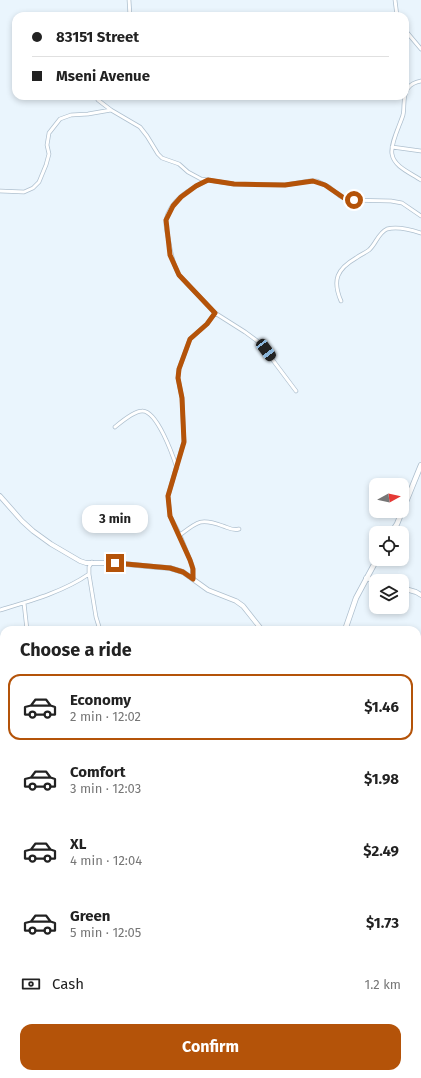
<!DOCTYPE html>
<meta charset="utf-8">
<style>
:root{--surface:#fff;--page:#f6f6f6;--text:#222;--muted:#767676;--line:#e0e0e0;--accent:#b45309}
body{margin:0;font-family:"Fira Sans",sans-serif;background:var(--page);color:var(--text);height:100vh;display:flex;flex-direction:column;font-size:15px;white-space:nowrap}
*{box-sizing:border-box;margin:0}
p{font-size:13px;color:var(--muted)}
.icon{flex:none;width:22px;height:22px;fill:none;stroke:currentColor;stroke-width:2;stroke-linecap:round;stroke-linejoin:round}
.map{position:relative;flex:1;overflow:hidden}
.drawer{position:absolute;left:0px;top:626px;width:421px;height:452px;display:flex;flex-direction:column;background:var(--surface);border-radius:12px 12px 0 0;box-shadow:0 2px 6px #0003}
.drawer>*{flex:none}
.banner{position:absolute;left:12px;top:12px;width:397px;height:88px;border-radius:12px;box-shadow:0 2px 6px #0003;display:grid;align-content:center;height:88px;padding:0 20px;background:var(--surface)}
.needle{width:26px;rotate:82deg}
.tools{position:absolute;left:369px;top:478px;display:grid;gap:8px}
.tools a{display:grid;place-items:center;width:40px;height:40px;border-radius:8px;background:var(--surface);box-shadow:0 2px 6px #0003;font-size:20px}
.end{position:absolute;width:18px;height:18px;margin:-9px;border:5px solid #b45309;background:#fff;box-shadow:0 0 0 2px #fff}
.from{border-radius:50%}
.bubble{position:absolute;height:28px;border-radius:12px;background:var(--surface);box-shadow:0 2px 6px #0003;font-size:13px;font-weight:700;line-height:28px;text-align:center}
.car{position:absolute;width:12px;height:24px;margin:-12px -6px;border-radius:5px;box-shadow:0 0 3px 1px #0007;background:linear-gradient(#222 24%,#8ab4d8 0 40%,#222 0 76%,#8ab4d8 0 86%,#222 0)}
.banner b{display:flex;align-items:center;gap:14px;height:38px;font-size:15px}
.banner b+b{border-top:1px solid var(--line)}
.banner i{width:10px;height:10px;background:var(--text)}
ul{padding:0;list-style:none}
li{display:flex;align-items:center;gap:12px;height:66px;margin:0 8px 6px;padding:0 12px;border:2px solid transparent;border-radius:12px}
li div{flex:1}
li b{display:block;font-size:15px}
li em{font-style:normal;font-weight:700}
li.current{border-color:var(--accent)}
li>.icon{width:36px;height:36px;stroke-width:1.5}
h2{padding:0 20px;font-size:18px;line-height:48px}
.pay{display:flex;align-items:center;gap:10px;height:44px;padding:0 20px;font-size:15px}
.pay p{margin-inline-start:auto}
.button{display:flex;gap:8px;margin-top:auto;padding:8px 20px}
.button a{flex:1;height:46px;border-radius:12px;background:var(--accent);color:#fff;font-size:16px;font-weight:700;line-height:46px;text-align:center}
.map>svg:first-child{display:block}
.lines{fill:none;stroke-linecap:round;stroke-linejoin:round}
.stream{stroke:#8fdbc7;stroke-width:1}
.minor-casing{stroke:#afc0cf;stroke-width:4.5}
.tertiary-casing{stroke:#afc0cf;stroke-width:5.5}
.secondary-casing{stroke:#afc0cf;stroke-width:6}
.minor{stroke:#fff;stroke-width:3}
.tertiary{stroke:#fff;stroke-width:4}
.secondary{stroke:#fff;stroke-width:4.5}
.route{stroke:#b45309;stroke-width:5}
</style>
<div class="map">
<svg width="421" height="1078" viewBox="0 0 421 1078">
<rect width="100%" height="100%" fill="#eaf5fd"/>
<g class="lines">
<path class="stream" d="M0,996L4,997"/>
<defs>
<path id="minor" d="M129,0L130,16
M395,0L397,16
M405,30L421,49
M421,81C416,82 411,84 408,88C402,96 405,107 403,115C400,125 390,144 392,154C394,167 411,173 421,180
M96,96L98,100L111,110L140,127L147,136L158,154L162,158L179,164L188,172L201,179L234,184L285,185L309,181H317L329,187L340,196L348,200L391,201L402,203L421,216
M392,147L421,151
M0,191L24,192L33,188L39,182L46,165L49,154L47,145L49,133L60,119L71,115L88,114L111,110
M341,301C332,280 337,269 356,258C360,255 365,253 369,250C376,244 378,233 387,229C397,226 412,230 421,233
M215,313L245,332L260,343L296,391
M115,427C121,422 134,411 142,411C157,410 173,456 177,468
M180,535C198,521 201,518 223,526C229,528 233,531 239,529
M89,574L96,617L100,630
M193,579L192,565L180,535L170,516L168,496L184,441L182,398L178,378L179,369L190,339L207,324L215,313L179,275C173,264 171,255 169,242C168,236 165,227 166,220C170,200 191,188 208,180
M24,603L27,630
M0,610C30,601 63,592 89,574V567L92,562
M0,793L4,790
M196,1074L203,1078
M51,1078L68,1074"/>
<path id="tertiary" d="M0,496L22,521L33,531L51,544L80,561L86,563H115L156,567L170,568L183,572L208,590L236,601L243,606L262,630
M366,578L376,581
M402,588L416,592L421,595"/>
<path id="secondary" d="M391,533L397,524L421,465
M345,630L356,598L377,559
M0,972L4,971"/>
</defs>
<use href="#minor" class="minor-casing"/>
<use href="#tertiary" class="tertiary-casing"/>
<use href="#secondary" class="secondary-casing"/>
<use href="#minor" class="minor"/>
<use href="#tertiary" class="tertiary"/>
<use href="#secondary" class="secondary"/>
</g>
<g class="lines">
<path class="route" d="M115,563L170,568L183,572L193,579V569L190,560L170,516L168,496L184,442L182,398L178,378L179,369L190,339L207,324L215,313L179,275L170,255L166,220L173,206L181,197L196,186L208,180L234,184L285,185L313,181L325,185L344,198L354,200"/>
</g>
</svg>
<div class="tools">
<a><svg class="needle" viewBox="-14 -14 28 28"><path d="M0-13l5 13h-10z" fill="#e53935"/><path d="M0 13l5-13h-10z" fill="#767676"/></svg></a>
<a><svg class="icon" aria-label="locate" viewBox="0 0 24 24"><circle cx="12" cy="12" r="6"/><path d="M12 2v4M12 18v4M2 12h4M18 12h4"/></svg></a>
<a><svg class="icon" aria-label="layers" viewBox="0 0 24 24"><path d="M12 4l9 5-9 5-9-5zM3 14l9 5 9-5"/></svg></a>
</div>
<i class="end from" style="left:354px;top:200px"></i>
<i class="end" style="left:115px;top:563px"></i>
<div class="bubble" style="left:82px;top:505px;width:66px">3 min</div>
<i class="car" style="left:266px;top:350px;rotate:143deg"></i>
<div class="banner">
<b><i class="from"></i>83151 Street</b>
<b><i></i>Mseni Avenue</b>
</div>
<section class="drawer">
<h2>Choose a ride</h2>
<ul>
<li class="current"><svg class="icon" aria-label="car" viewBox="0 0 24 24"><path d="M5 17H2v-5l4-1 3-4h7l3 4 3 1v5h-3M9 17h6M6 11h13"/><circle cx="7" cy="17" r="2"/><circle cx="17" cy="17" r="2"/></svg><div><b>Economy</b><p>2 min · 12:02</p></div><em>$1.46</em></li>
<li><svg class="icon" aria-label="car" viewBox="0 0 24 24"><path d="M5 17H2v-5l4-1 3-4h7l3 4 3 1v5h-3M9 17h6M6 11h13"/><circle cx="7" cy="17" r="2"/><circle cx="17" cy="17" r="2"/></svg><div><b>Comfort</b><p>3 min · 12:03</p></div><em>$1.98</em></li>
<li><svg class="icon" aria-label="car" viewBox="0 0 24 24"><path d="M5 17H2v-5l4-1 3-4h7l3 4 3 1v5h-3M9 17h6M6 11h13"/><circle cx="7" cy="17" r="2"/><circle cx="17" cy="17" r="2"/></svg><div><b>XL</b><p>4 min · 12:04</p></div><em>$2.49</em></li>
<li><svg class="icon" aria-label="car" viewBox="0 0 24 24"><path d="M5 17H2v-5l4-1 3-4h7l3 4 3 1v5h-3M9 17h6M6 11h13"/><circle cx="7" cy="17" r="2"/><circle cx="17" cy="17" r="2"/></svg><div><b>Green</b><p>5 min · 12:05</p></div><em>$1.73</em></li>
</ul>
<div class="pay"><svg class="icon" aria-label="cash" viewBox="0 0 24 24"><path d="M3 7h18v10H3z"/><circle cx="12" cy="12" r="2"/></svg>Cash<p>1.2 km</p></div>
<div class="button"><a>Confirm</a></div>
</section>
</div>
